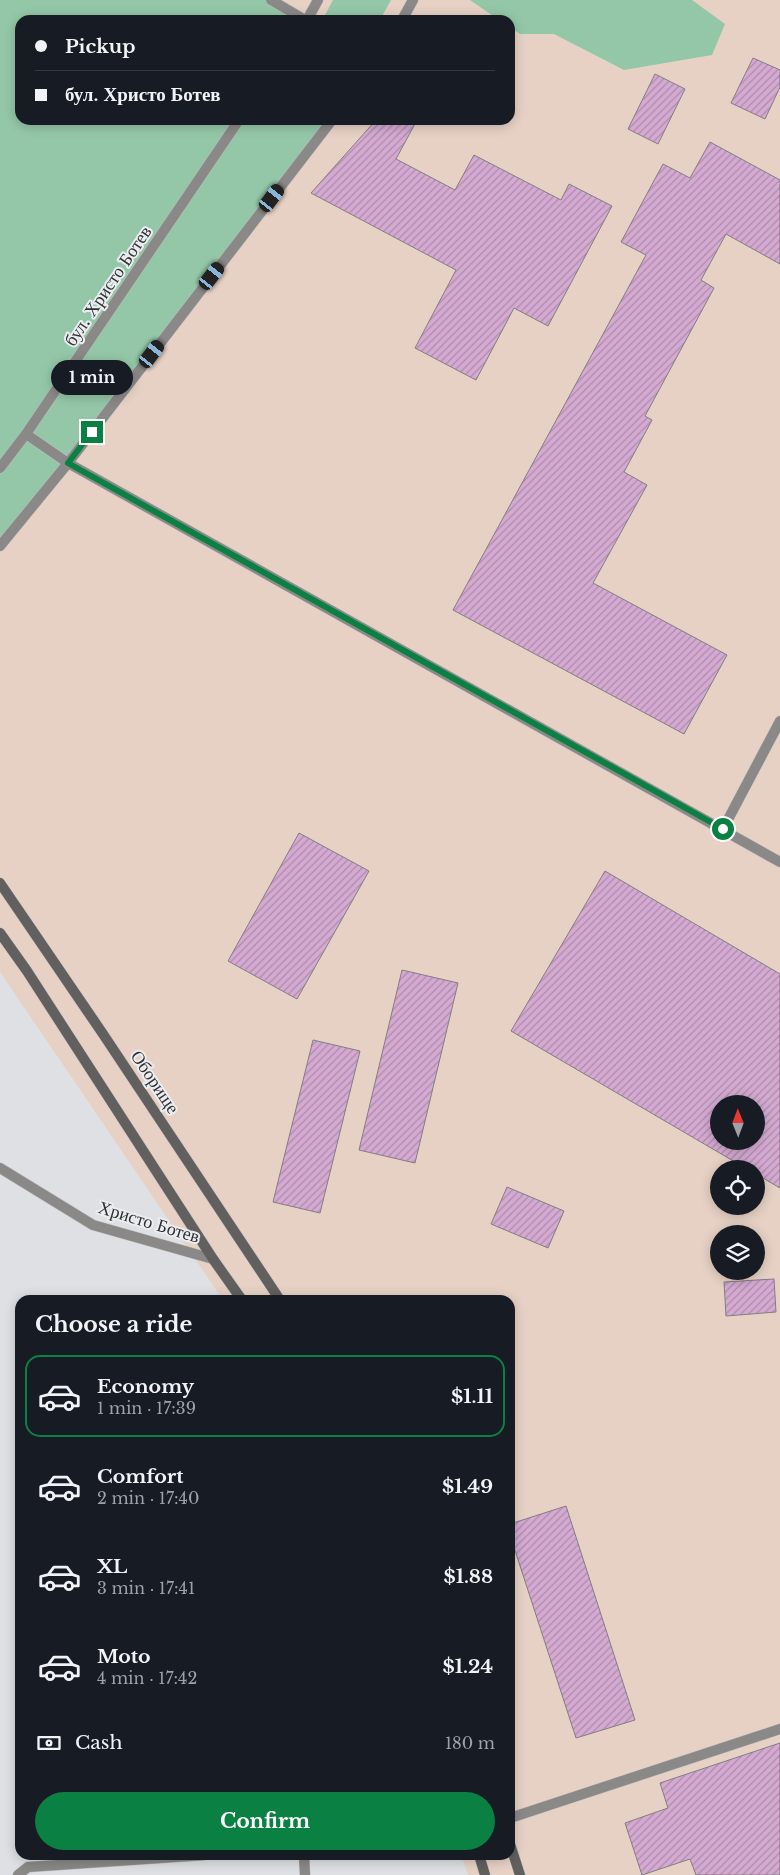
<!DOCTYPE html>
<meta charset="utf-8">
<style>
:root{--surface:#171b24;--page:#242831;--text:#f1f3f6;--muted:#9ea1a6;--line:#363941;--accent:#0b8043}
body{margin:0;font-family:"Libre Baskerville",serif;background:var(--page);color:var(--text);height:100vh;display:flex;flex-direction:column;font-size:19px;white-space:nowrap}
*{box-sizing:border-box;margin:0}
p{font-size:16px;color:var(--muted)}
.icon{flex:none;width:28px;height:28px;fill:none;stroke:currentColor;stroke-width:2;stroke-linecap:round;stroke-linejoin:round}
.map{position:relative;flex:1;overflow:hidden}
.panel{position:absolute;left:15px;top:1295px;width:500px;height:565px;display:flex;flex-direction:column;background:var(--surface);border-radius:15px;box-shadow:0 2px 12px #0003}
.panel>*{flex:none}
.hud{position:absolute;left:15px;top:15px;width:500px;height:110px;border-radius:15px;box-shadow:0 2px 12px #0003;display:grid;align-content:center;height:110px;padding:0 20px;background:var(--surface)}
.needle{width:32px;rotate:359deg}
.tools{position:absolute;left:710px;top:1095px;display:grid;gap:10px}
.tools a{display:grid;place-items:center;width:55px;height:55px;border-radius:50%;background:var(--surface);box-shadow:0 2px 12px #0003;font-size:25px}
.end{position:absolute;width:22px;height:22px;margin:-11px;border:6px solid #0b8043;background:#fff;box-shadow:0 0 0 2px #fff}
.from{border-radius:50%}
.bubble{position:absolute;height:35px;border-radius:18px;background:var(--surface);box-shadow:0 2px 12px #0003;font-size:16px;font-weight:700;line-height:35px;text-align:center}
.car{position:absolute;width:15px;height:30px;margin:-15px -8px;border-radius:6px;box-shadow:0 0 4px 1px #0007;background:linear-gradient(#222 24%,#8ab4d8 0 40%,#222 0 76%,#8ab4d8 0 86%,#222 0)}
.hud b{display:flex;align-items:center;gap:18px;height:48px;font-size:19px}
.hud b+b{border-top:1px solid var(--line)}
.hud i{width:12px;height:12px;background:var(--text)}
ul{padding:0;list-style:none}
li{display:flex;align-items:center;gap:15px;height:82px;margin:0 10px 8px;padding:0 10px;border:2px solid transparent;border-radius:15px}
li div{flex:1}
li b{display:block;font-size:19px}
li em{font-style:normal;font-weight:700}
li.active{border-color:var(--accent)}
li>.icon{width:45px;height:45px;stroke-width:1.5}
h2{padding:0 20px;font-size:22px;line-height:60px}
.pay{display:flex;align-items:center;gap:12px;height:55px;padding:0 20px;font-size:19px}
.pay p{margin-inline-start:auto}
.primary-button{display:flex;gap:10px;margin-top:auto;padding:10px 20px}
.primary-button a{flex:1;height:58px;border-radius:30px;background:var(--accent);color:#fff;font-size:20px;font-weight:700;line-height:58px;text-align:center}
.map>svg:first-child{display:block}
.industrial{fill:#e7d1c5;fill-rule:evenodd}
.grass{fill:#94c7a8}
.building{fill:url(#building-hatch);stroke:#817e81;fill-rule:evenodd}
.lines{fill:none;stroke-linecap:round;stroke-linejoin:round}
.service-casing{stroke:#bbbdc0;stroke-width:11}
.minor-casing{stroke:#bbbdc0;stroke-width:11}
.secondary-casing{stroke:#bbbdc0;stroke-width:11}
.service{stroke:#8a8988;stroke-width:10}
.minor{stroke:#8a8988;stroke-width:10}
.secondary{stroke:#62605e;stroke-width:10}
.route{stroke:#0b8043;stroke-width:6}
.labels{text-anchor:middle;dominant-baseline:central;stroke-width:4;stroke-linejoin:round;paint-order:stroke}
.street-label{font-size:18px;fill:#313133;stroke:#ebedf1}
</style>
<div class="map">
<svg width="780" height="1875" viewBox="0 0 780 1875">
<defs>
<pattern id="building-hatch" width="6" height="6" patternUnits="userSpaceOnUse" patternTransform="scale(1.25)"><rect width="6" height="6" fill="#d5aad2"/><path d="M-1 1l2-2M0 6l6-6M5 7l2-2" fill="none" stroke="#ad8bab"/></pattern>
</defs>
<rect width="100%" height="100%" fill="#dee0e3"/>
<path class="industrial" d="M0,0H780V1875H468L461,1855H510V1300H223L0,972ZM20,20H510V120H20ZM719,1104H756V1141H719ZM719,1169H756V1206H719ZM719,1234H756V1271H719Z"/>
<path class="grass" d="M0,0H271L305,20H20V120H332L0,546Z
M333,0H391L380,20H334L325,15Z
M470,0H692L725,24L712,55L624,70L554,34H520L510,27V20H499Z"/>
<path class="building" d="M753,58L780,70V87L765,119L731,103Z
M655,74L685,89L658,144L628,129Z
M376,120H417L396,159L455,190L474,155L561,200L569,184L612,206L548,326L514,308L476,380L415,348L456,270L311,193Z
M710,142L780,180V264L726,234L701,280L714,288L645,416L652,420L624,472L647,485L593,583L727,655L684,734L453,610L646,255L621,242L663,164L690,178Z
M299,833L369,871L297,999L228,961Z
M605,871L780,974V1188L756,1174V1169H747L511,1031ZM719,1104H756V1141H719Z
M402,970L458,983L415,1163L359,1150Z
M313,1040L360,1051L320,1213L273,1202Z
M507,1187L564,1211L548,1248L491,1224Z
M774,1279L776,1312L726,1316L724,1282Z
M566,1506L635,1720L576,1738L510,1535V1524Z
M780,1743V1875H696L690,1859L642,1875L625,1823L668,1808L660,1783Z"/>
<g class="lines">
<defs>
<path id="service" d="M271,0L305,20
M26,434L68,463L780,862
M723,829L780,721
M510,1818L780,1729"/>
<path id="minor" d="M307,20L318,0
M402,20L413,0
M0,468L26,434L239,120
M0,546L68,463L332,120
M0,1168L93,1225L213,1259
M304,1855L305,1875
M18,1875L28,1867L205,1855"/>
<path id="secondary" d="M0,883L103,1034L280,1300
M0,933L27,971L213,1259L242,1300
M510,1844L520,1875
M479,1855L485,1875"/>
</defs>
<use href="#service" class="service-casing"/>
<use href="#minor" class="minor-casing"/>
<use href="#secondary" class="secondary-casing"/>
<use href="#service" class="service"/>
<use href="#minor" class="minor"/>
<use href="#secondary" class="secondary"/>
</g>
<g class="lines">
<path class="route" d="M92,432L68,463L723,829"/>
</g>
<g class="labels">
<g class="street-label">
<text transform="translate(108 286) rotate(-56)">бул. Христо Ботев</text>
<text transform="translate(155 1082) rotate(56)">Оборище</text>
<text transform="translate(149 1222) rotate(17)">Христо Ботев</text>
</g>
</g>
</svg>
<div class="tools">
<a><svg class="needle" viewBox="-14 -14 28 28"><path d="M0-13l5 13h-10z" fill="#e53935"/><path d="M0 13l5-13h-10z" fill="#9ea1a6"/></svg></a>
<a><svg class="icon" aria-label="locate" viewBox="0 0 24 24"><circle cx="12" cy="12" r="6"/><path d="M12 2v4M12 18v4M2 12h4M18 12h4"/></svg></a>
<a><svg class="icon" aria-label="layers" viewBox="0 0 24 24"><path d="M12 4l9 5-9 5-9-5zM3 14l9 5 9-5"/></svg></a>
</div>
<i class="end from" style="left:723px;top:829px"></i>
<i class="end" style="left:92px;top:432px"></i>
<div class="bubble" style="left:51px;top:360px;width:82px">1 min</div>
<i class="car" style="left:272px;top:198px;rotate:37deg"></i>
<i class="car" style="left:212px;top:276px;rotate:38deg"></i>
<i class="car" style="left:152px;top:354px;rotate:37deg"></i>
<div class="hud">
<b><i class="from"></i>Pickup</b>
<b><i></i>бул. Христо Ботев</b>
</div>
<section class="panel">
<h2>Choose a ride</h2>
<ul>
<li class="active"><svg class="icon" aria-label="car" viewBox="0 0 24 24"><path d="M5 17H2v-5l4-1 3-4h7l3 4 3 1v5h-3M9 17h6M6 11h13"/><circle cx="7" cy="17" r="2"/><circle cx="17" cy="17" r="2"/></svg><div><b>Economy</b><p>1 min · 17:39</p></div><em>$1.11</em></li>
<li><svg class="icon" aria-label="car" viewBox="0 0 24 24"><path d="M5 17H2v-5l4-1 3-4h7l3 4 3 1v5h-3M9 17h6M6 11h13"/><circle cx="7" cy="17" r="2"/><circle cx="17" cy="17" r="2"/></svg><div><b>Comfort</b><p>2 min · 17:40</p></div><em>$1.49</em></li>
<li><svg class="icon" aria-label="car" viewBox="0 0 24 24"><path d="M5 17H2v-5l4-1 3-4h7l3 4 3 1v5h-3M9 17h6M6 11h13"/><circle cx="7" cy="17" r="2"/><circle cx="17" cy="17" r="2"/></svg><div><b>XL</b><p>3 min · 17:41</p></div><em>$1.88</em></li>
<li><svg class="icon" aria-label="car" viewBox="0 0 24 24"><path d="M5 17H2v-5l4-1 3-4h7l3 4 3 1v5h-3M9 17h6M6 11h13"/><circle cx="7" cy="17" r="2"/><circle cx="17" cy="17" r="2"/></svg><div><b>Moto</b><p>4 min · 17:42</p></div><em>$1.24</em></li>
</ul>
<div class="pay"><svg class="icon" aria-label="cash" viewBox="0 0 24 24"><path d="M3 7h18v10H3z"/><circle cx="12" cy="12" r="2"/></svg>Cash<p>180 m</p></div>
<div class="primary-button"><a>Confirm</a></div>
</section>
</div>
